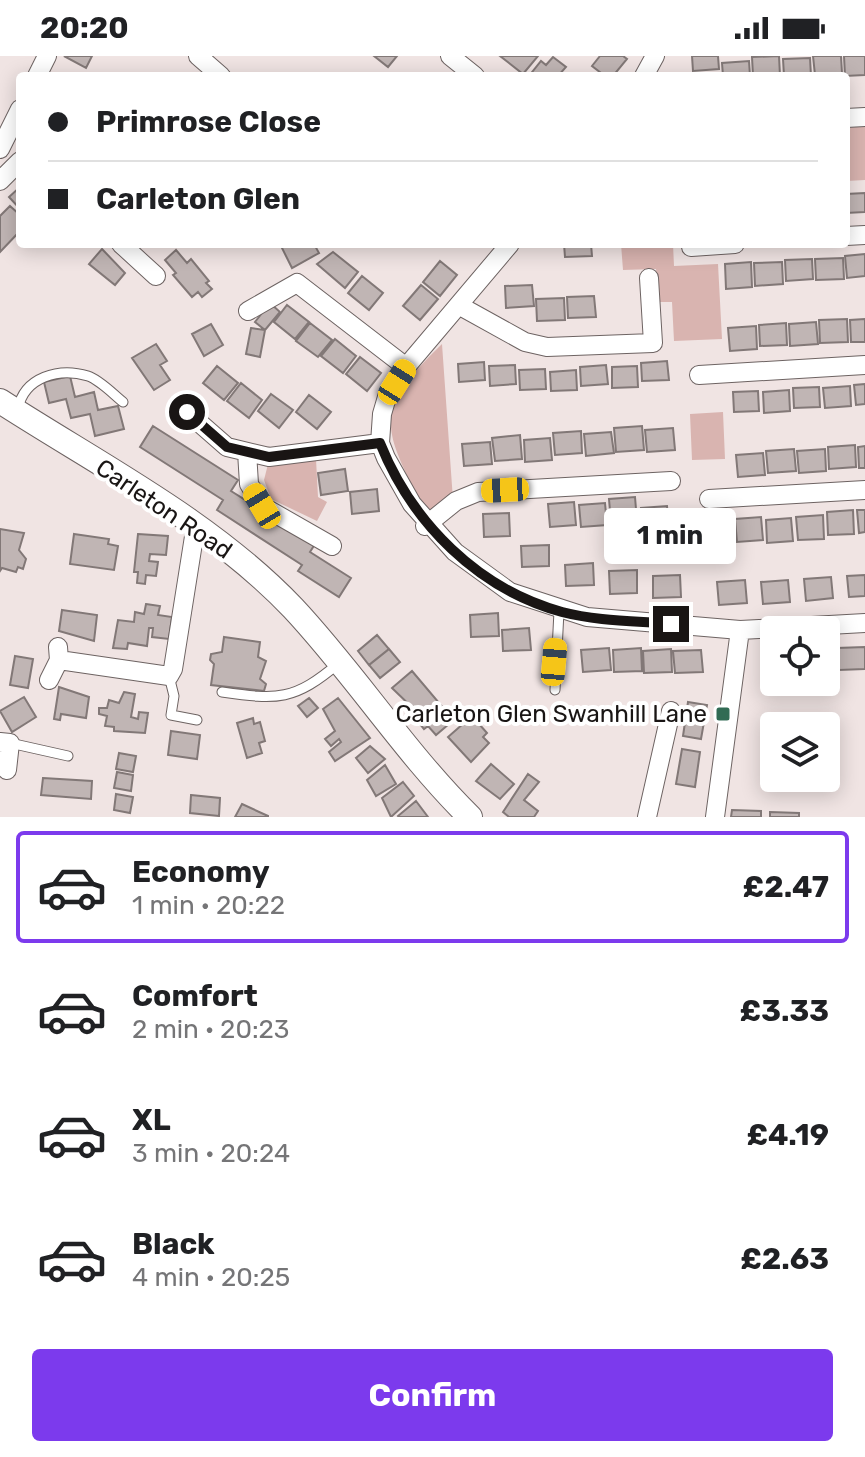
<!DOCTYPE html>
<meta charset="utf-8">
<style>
:root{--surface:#fff;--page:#f6f6f6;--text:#202124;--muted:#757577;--line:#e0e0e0;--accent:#7c3aed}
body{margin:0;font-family:Rubik,sans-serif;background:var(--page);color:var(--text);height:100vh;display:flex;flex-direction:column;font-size:30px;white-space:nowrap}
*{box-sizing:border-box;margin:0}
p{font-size:26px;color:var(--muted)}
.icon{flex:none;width:44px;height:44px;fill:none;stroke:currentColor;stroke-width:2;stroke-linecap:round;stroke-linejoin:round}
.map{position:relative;height:761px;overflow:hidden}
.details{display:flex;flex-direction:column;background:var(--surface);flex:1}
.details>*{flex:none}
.banner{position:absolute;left:16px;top:16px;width:834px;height:176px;border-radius:8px;box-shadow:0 4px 20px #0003;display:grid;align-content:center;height:176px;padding:0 32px;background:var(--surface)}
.fabs{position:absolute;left:760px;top:560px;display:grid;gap:16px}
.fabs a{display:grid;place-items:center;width:80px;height:80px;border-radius:8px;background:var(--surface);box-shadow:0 4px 20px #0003;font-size:40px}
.end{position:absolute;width:36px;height:36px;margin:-18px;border:10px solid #191514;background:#fff;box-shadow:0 0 0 4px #fff}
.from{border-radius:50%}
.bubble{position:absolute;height:56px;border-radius:8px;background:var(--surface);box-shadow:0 4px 20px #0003;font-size:26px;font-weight:700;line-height:56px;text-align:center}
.car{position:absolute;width:24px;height:48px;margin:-24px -12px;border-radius:10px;box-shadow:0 0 6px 2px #0007;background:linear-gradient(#f5c518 24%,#345 0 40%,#f5c518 0 76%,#345 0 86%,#f5c518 0)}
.banner b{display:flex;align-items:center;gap:28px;height:76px;font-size:30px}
.banner b+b{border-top:2px solid var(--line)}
.banner i{width:20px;height:20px;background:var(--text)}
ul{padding:14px 0 0;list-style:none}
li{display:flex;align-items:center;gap:24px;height:112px;margin:0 16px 12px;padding:0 16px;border:4px solid transparent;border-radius:8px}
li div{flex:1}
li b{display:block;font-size:30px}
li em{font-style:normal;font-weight:700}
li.current{border-color:var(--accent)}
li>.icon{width:72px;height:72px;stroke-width:1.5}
.primary-button{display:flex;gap:16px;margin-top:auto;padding:16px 32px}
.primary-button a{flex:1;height:92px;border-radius:8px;background:var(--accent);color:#fff;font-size:32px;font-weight:700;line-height:92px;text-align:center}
.status{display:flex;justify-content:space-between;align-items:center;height:56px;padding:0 40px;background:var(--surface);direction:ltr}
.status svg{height:22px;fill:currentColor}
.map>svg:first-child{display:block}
.green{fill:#d9b4b0}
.building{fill:#c0b5b4;stroke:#827877;stroke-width:2}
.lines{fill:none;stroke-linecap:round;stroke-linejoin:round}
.service-casing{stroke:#6d6362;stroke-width:11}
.minor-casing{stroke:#6d6362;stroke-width:20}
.tertiary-casing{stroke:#6d6362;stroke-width:26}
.service{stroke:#fff;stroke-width:9}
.minor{stroke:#fff;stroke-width:18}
.tertiary{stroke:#fff;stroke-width:24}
.route{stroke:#191514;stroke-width:10}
.poi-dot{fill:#316b54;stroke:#fff;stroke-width:3}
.labels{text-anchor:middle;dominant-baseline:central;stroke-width:8;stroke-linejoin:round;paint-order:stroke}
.street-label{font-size:24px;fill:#191514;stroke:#fff}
.poi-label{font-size:24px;fill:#191514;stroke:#fff;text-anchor:end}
</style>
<div class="status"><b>20:20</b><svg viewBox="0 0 49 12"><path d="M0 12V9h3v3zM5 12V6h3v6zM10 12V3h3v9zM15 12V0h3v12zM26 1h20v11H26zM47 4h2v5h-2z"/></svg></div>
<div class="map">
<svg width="865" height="761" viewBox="0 0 865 761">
<rect width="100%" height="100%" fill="#f0e4e3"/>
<path class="green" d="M865,70V124L846,125V72Z
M621,188H673L674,210L718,208L722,283L674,285L672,246H658L656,213L623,214Z
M442,288L453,444L442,452L428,455L423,452C382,369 372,356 442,288Z
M723,356L725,403L692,404L690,358Z
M316,403L318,441L327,446L317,465L271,443L264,424L268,408Z"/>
<path class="building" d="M64,0H92L86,12Z
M374,0H397L388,11Z
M500,0H538L523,18Z
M600,0H623L627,3L613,20H605L592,10Z
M692,0H718L719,13L693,15Z
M779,0L780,20H753L752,1Z
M813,0H841L842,17L815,19Z
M844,0H865V19L845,20Z
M553,1L566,11L558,20H529L541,5L546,9Z
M810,2L811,20H784L783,3Z
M749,5L750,20H723L722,7Z
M20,131V153L9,141Z
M865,137V156L846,157V138Z
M10,150L20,159V175L0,196V160Z
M280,188H314L319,197L292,212Z
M564,188H591L592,200L565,201Z
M102,193L125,217L115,229L89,208Z
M176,194L187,207L191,203L209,225L206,227L212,233L202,241L198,236L192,241L173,219L176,217L165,204Z
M333,196L358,216L345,232L317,208Z
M865,198V220L847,222L845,200Z
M843,202L844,223L816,224L815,203Z
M812,203L813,223L786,225L785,204Z
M440,205L457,219L440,240L423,226Z
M751,206L752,231L726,233L725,208Z
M782,206L783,228L755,230L754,207Z
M362,220L383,237L369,254L348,237Z
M421,229L438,243L420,264L403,250Z
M532,229L534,250L506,252L505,230Z
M594,240L596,261L568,262L567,241Z
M564,242L565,264L537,265L536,243Z
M270,247L280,256L265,274L255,266Z
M287,249L309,266L295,283L274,266Z
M847,263L848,286L820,287L819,264Z
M865,263V286H851L850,264Z
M816,266L818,288L790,290L789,268Z
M310,267L332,284L318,301L296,285Z
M786,267L787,289L760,290L759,269Z
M211,268L223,289L204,300L192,278Z
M756,270L757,293L730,295L728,272Z
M251,272L265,274L260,301L246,298Z
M335,283L356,300L343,317L321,300Z
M156,288L167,305L160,309L170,324L154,334L132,302Z
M360,301L381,317L367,335L346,318Z
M667,305L669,324L642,325L641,307Z
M484,306L485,324L459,326L458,308Z
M515,309L516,328L490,330L489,310Z
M606,309L608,328L581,330L580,311Z
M217,310L238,327L224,344L203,327Z
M637,310L638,331L612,332V311Z
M545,313L546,333L520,334L519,314Z
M576,314L577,334L551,335L550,316Z
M70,320L75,341L94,336L98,354L118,350L124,373L95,380L90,358L71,362L66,343L49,347L44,326Z
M241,327L262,344L249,362L227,345Z
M865,328V348L856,349L854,329Z
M850,330L851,350L825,352L823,332Z
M819,331L820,351L794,352L793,332Z
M789,334L790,355L764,357L763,336Z
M758,335L759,355L734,356L733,336Z
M271,338L293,354L279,372L258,355Z
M309,339L331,356L317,373L296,356Z
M153,370L238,424L231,435L315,488L310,496L351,522L339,541L298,515L302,509L217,454L223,444L140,391Z
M642,370L644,394L616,396L614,372Z
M673,372L675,394L647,396L645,374Z
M581,375L582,397L555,399L553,377Z
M611,376L614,397L586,400L584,378Z
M520,379L522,403L495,405L492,382Z
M550,382L552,404L525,406L524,384Z
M490,386L492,408L464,410L462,388Z
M855,389L856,411L829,413L828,391Z
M865,390V412H859L858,391Z
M794,393L796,415L768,417L766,395Z
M825,393L826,415L799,417L797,395Z
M763,397L765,419L738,421L736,399Z
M345,413L348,435L321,439L318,417Z
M377,433L379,455L352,458L350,436Z
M635,441L637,465L611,467L609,443Z
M574,446L576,469L550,471L548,448Z
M605,447L607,469L581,471L579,449Z
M667,450L669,474L643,476L641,452Z
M853,454L854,478L828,479L827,456Z
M857,454H865V476L859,477Z
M509,457L510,480L484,481L483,458Z
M823,459L824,483L798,484L796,461Z
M761,461L763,484L737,486L735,463Z
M791,462L793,485L767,487L766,464Z
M731,463L732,485L706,487L704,464Z
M0,473L24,477L19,494L26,503L23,513L18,511L16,516L2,512L0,515Z
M74,478L109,483L108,488L118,490L114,514L70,508Z
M138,478L168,480L166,499L150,498L149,505L158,506L156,520L146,519L145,528L137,527L138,516H134Z
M549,489V510L522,511L521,490Z
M593,507L594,529L566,530L565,509Z
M637,514V537L610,538L609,515Z
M680,519L681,541L653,542V520Z
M865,519V540L849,541L847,520Z
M831,521L833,542L806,545L804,523Z
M745,524L747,547L719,549L717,526Z
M788,524L790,546L763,548L761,526Z
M146,548L160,550L158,559L172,561L169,583L152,581L153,572H149L147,590L128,587L127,593L113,592L118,564L134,566L135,556L144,558Z
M62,554L97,559L94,585L59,575Z
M498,557L499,580L471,581L470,559Z
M529,572L531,594L503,595L502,574Z
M377,579L389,593L369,609L358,595Z
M224,581L260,586L258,601L266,605L260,623L266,628L264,635L211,629L214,608L210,604L211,598L222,596Z
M865,591V613L839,614L837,592Z
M609,592L611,614L583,616L581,594Z
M641,592L642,615L614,616L613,594Z
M389,593L400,606L380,622L369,609Z
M671,593L672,616L644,617L643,595Z
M701,594L703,616L675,617L673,595Z
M826,595H836L837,617L826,618Z
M15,600L33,603L28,632L10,629Z
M412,615L451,661L446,665L449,668L436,679L428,670L424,673L416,663L420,659L392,632Z
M59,631L89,641L86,662L61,658L60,664L54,663Z
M124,636L135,638L131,661L138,663L139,656L148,657L145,677L114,675V671L105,670L107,660L99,658V652H107L109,644L119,647Z
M24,641L36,661L12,676L0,655Z
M309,642L318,652L307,661L298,650Z
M338,642L370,682L335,705L329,696L341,686L339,683L331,690L325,683L335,675L323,653Z
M688,646L707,649L701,683L683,680Z
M472,660L487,677L483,681L489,687L471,706L448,681Z
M253,662L254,668L260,666L265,685L259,687L262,697L247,702L237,667Z
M171,675L200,679L197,703L168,699Z
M370,690L385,703L368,717L356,702Z
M682,693L700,696L695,731L676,728Z
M119,697L136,700L133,716L116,713Z
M491,708L514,728L500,743L476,725Z
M385,709L396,728L376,740L367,724Z
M117,716L133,719L131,735L114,732Z
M528,718L539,726L524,744L538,755L534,761H509L503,756Z
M43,722L92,725L91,743L41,739Z
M403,726L414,740L391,761L382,742Z
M116,738L133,741L130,757L114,754Z
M191,739L220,742L219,760L190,757Z
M416,745L428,761H399L398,760Z
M242,748L268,760V761H235Z
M732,754L761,755V761H731Z
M770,756L799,757V761H770Z"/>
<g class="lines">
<defs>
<path id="service" d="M18,353C24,321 59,311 88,320C100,324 113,338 123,346
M169,620L174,640L171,659L197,664
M555,634L559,555
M222,636C278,644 294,645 339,607
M10,687L68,700"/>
<path id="minor" d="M198,0L221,20
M450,0L475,20
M37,20L47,0
M644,20L655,0
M846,62L865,61
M0,93L20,53
M0,125L20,105
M846,180L865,179
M121,188L156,220
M510,188L406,311L387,341L382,358L380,387L386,402L412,448L455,496L510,536L587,561L740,574L865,567
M691,191L735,188
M460,250L525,286L547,291L653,287L649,222
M248,255L297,227L406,311
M699,319L865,309
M187,356L227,391L269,401L380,387
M247,396L249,428L262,450L332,490
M709,443L865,434
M425,470L456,445L478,436L671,425
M59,604L169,620L173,613L196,468
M49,624L59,604L58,591
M0,686L10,687L7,714
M647,761L671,655
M715,761L740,574"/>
<path id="tertiary" d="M0,345C99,409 210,465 293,552C355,618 405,697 470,761"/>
</defs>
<use href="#service" class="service-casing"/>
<use href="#minor" class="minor-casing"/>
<use href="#tertiary" class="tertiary-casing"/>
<use href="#service" class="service"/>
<use href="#minor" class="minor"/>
<use href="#tertiary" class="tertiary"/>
</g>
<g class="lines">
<path class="route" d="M187,356L227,391L269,401L380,387C412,467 478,533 562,556C597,565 635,565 671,568"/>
</g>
<rect class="poi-dot" x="715" y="650" width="16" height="16" rx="4"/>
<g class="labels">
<g class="street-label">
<text transform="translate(164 453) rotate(34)">Carleton Road</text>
</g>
<g class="poi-label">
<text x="707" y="658">Carleton Glen Swanhill Lane</text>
</g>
</g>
</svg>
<div class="fabs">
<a><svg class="icon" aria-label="locate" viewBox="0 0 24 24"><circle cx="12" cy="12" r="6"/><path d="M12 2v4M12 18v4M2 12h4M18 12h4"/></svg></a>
<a><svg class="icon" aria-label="layers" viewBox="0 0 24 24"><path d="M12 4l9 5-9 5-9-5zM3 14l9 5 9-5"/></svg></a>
</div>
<i class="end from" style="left:187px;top:356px"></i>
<i class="end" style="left:671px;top:568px"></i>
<div class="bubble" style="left:604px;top:452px;width:132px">1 min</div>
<i class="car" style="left:397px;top:326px;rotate:32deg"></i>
<i class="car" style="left:505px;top:434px;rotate:267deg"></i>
<i class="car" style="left:262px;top:450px;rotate:329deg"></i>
<i class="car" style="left:554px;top:606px;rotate:5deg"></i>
<div class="banner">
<b><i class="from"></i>Primrose Close</b>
<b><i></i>Carleton Glen</b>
</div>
</div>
<section class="details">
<ul>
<li class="current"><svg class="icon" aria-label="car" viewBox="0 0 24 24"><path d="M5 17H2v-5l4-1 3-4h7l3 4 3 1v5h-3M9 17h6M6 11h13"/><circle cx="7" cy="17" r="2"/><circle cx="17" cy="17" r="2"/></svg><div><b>Economy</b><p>1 min · 20:22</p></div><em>£2.47</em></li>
<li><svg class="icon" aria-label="car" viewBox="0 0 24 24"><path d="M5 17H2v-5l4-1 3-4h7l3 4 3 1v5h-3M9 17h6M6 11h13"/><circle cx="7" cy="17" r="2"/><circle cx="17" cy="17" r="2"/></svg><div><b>Comfort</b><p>2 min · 20:23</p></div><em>£3.33</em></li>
<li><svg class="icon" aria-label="car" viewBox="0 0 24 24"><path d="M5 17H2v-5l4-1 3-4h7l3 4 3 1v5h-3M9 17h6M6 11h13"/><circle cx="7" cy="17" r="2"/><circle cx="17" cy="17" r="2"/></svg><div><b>XL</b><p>3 min · 20:24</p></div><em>£4.19</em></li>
<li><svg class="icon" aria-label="car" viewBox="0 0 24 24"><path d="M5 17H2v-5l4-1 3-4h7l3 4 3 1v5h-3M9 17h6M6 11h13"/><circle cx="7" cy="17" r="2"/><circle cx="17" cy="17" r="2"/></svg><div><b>Black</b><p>4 min · 20:25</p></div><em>£2.63</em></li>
</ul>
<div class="primary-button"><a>Confirm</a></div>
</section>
